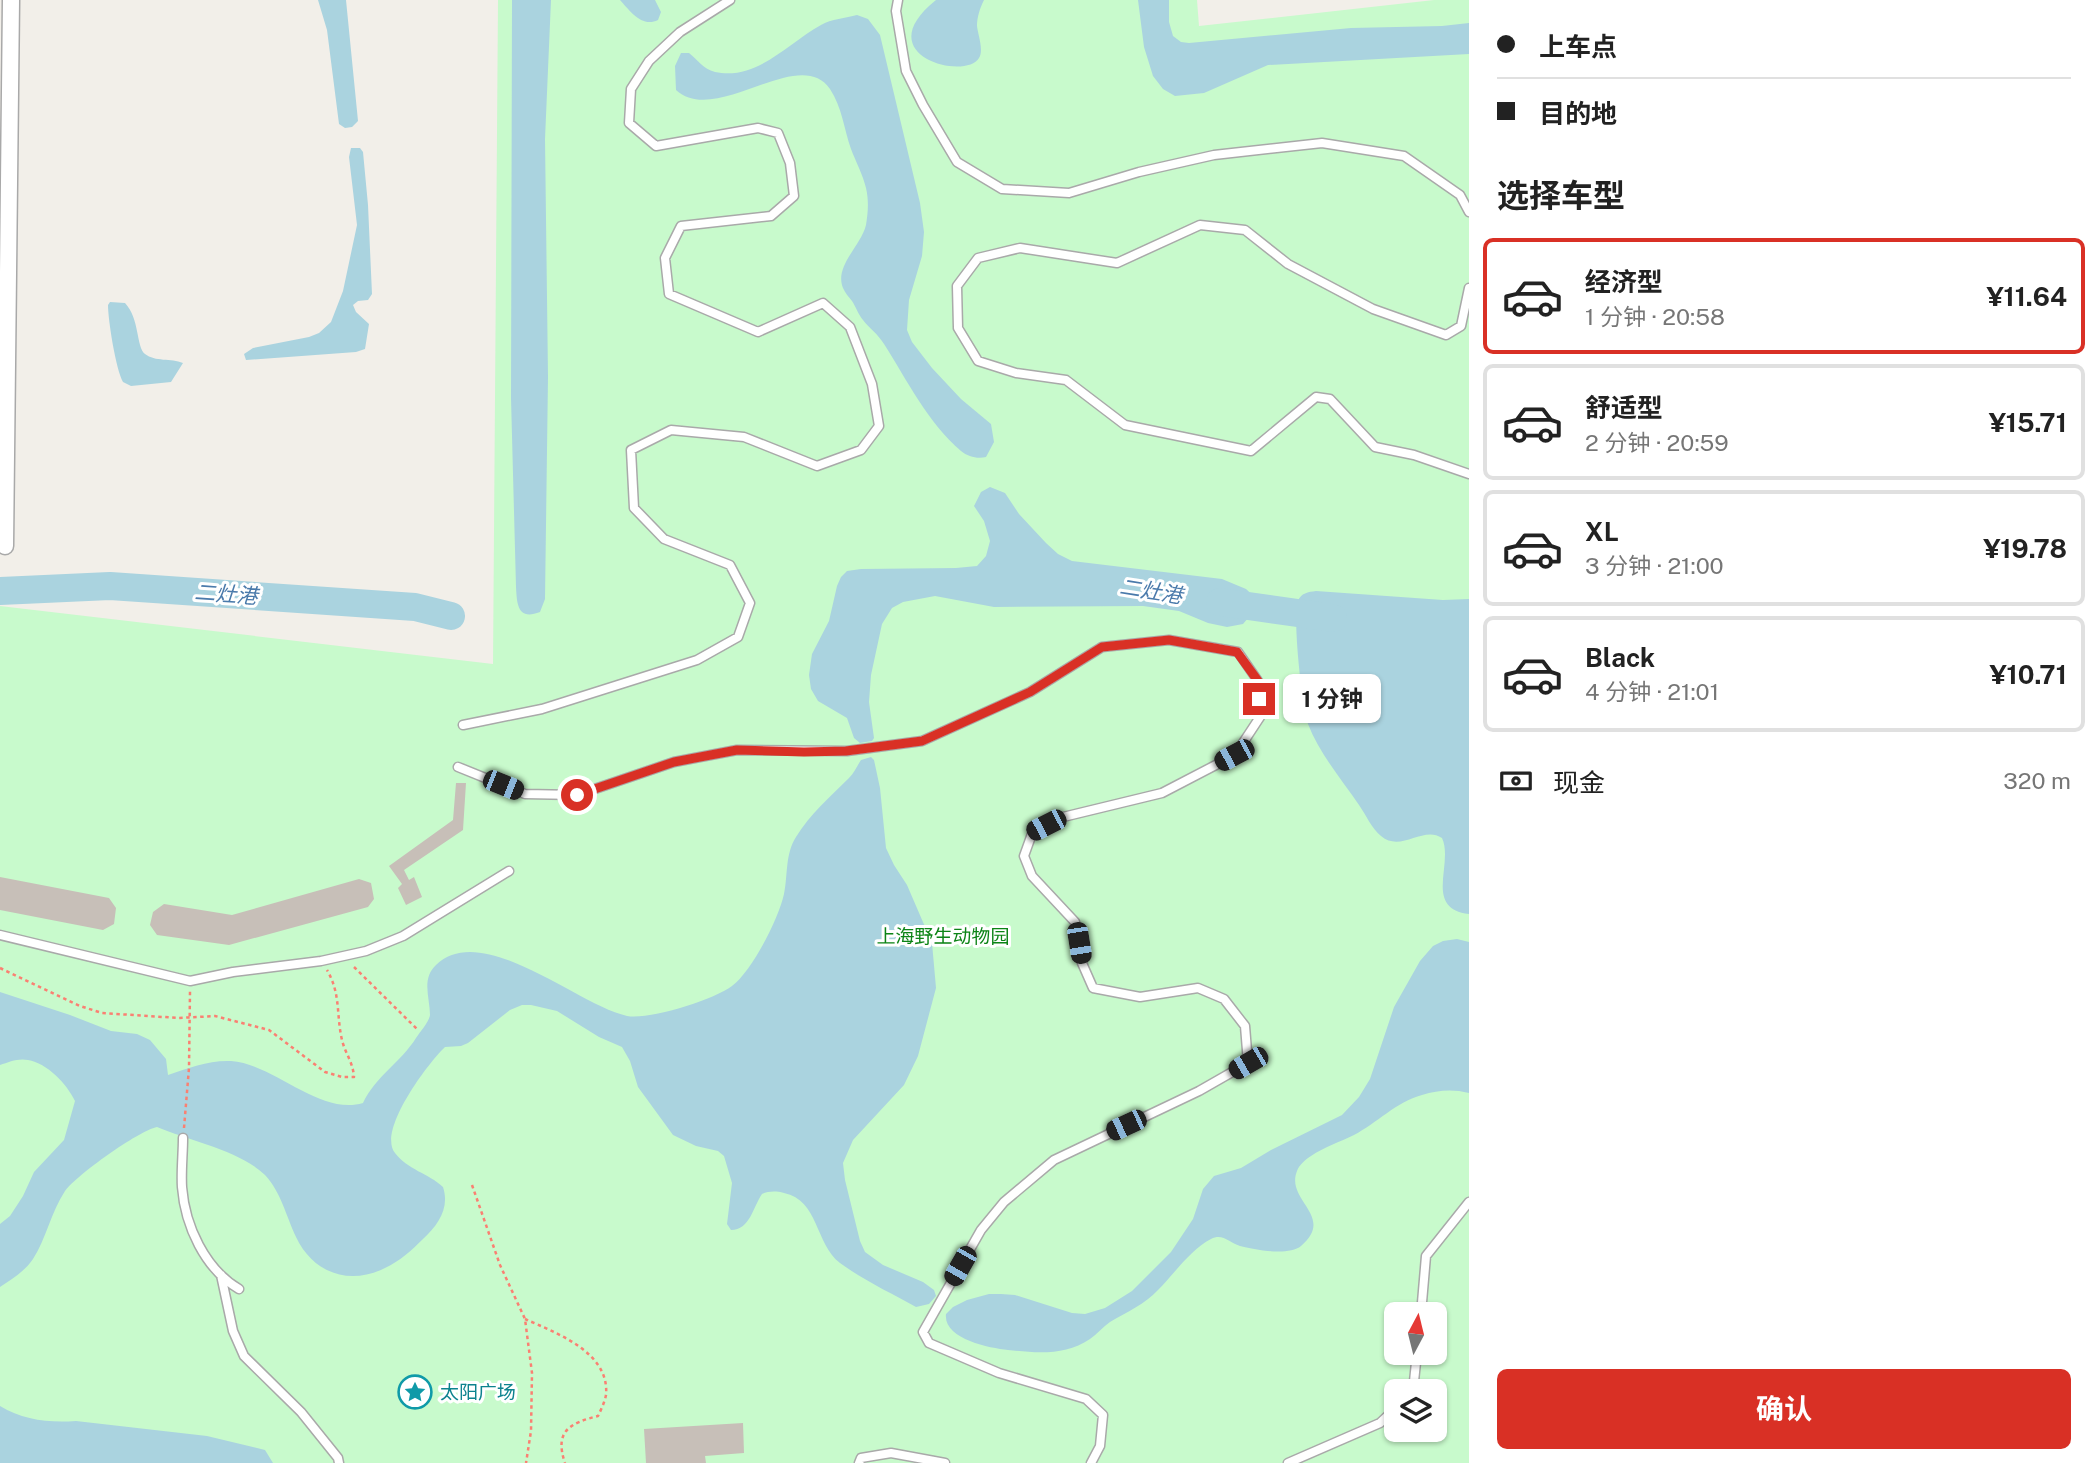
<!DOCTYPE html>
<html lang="zh">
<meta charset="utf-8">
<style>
:root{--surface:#fff;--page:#f2f2f2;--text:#222;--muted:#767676;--line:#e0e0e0;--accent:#d93025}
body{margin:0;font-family:"Public Sans","Noto Sans SC",sans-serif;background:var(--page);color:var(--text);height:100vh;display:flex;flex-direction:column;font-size:26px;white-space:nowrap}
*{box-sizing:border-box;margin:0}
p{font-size:23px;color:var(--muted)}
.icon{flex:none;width:38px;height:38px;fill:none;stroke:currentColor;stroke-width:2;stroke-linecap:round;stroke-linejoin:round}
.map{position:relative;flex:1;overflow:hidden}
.drawer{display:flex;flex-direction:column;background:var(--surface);width:630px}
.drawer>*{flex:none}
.banner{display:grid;align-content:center;height:154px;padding:0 28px;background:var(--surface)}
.needle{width:46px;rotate:7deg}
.fabs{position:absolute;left:1384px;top:1302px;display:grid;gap:14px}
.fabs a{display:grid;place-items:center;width:63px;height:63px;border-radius:10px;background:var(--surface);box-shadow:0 2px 5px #0004;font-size:35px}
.end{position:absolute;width:32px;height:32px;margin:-16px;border:9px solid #d93025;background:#fff;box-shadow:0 0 0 4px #fff}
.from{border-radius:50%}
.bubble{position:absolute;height:49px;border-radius:10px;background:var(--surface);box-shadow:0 2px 5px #0004;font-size:23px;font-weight:700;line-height:49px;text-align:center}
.car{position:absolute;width:21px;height:42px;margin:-21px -10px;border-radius:9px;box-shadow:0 0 5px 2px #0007;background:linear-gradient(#222 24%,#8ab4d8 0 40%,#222 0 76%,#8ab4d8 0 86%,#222 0)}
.banner b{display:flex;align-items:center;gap:24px;height:66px;font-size:26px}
.banner b+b{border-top:2px solid var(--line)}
.banner i{width:18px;height:18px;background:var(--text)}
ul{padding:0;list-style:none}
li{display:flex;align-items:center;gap:21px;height:116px;margin:0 14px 10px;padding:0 14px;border:4px solid var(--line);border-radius:10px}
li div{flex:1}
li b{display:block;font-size:26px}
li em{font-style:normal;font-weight:700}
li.on{border-color:var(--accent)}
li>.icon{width:63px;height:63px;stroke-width:1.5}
h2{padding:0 28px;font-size:32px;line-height:84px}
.pay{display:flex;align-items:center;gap:18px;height:77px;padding:0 28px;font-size:26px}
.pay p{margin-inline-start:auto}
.button{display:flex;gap:14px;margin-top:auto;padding:14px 28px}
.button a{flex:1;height:80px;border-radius:10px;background:var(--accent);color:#fff;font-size:28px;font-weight:700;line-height:80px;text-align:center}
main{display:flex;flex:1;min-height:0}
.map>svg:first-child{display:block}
.park{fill:#c8facc;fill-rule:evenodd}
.water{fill:#aad3df}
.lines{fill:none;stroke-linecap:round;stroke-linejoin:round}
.river{stroke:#aad3df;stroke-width:28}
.building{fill:#c7bfb8}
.lane-casing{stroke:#a9a9a9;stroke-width:11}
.street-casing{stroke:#a9a9a9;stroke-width:19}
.path{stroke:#fa8072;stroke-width:2.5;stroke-dasharray:3.5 3.5;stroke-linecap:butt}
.lane{stroke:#fff;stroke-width:8}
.street{stroke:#fff;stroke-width:16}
.route{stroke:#d93025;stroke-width:9}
.labels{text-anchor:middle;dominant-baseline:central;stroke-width:6;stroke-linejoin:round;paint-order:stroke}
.park-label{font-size:19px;fill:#0c8416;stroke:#fff}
.culture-label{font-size:19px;fill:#0d838f;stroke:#fff;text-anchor:start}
.water-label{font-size:21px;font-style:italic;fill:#4a7aab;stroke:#fff}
</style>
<main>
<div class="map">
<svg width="1469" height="1463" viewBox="0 0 1469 1463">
<rect width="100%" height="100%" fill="#f2efe9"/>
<path class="park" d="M498,0H1197L1199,26L1434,0H1469V1463H0V606L493,664ZM1396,1314H1435V1353H1396ZM1396,1391H1435V1430H1396Z"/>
<path class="water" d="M318,0H346L358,121L352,127L345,128L339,124L327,30Z
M512,0H551L545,139L548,377L545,599L540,612C517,621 517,603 516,587L511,398Z
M620,0H655L661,12L658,20C642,28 630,11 620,0Z
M936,0H984C980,8 977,17 977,26C978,35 984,50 979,58C966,81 866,56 936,0Z
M1138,0H1169V22L1173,36L1181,42L1189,43L1351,28L1442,26L1469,23V54L1268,65L1204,93L1175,96L1163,89L1153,76L1144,47Z
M857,15L868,19L880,35L920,203L924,232L922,256L909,300L907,330L912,342L932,368L961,399L991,424L994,442L986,457C978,459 968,457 961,451C928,423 907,380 884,344C878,334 869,328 863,320C858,314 856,307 852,301C849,297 845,293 843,288C834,266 861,246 866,225C868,213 869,201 866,188C863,175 856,162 851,149C844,129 842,107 830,89C799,44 716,127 676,90L675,66L681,53H689C698,60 703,69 715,72C757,81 788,43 821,25C831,19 846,18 857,15Z
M351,148H360L363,152L368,205L372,294L368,300L358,301L353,305L356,312L369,324L365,349L356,352L246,360L244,354L253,348L309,337L319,333L331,322L343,291L357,225L349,157Z
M110,302L125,303C140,319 136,347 145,354C155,362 171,358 183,363L171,382L131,386L123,382C116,370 108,320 108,305Z
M990,487L1005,493L1019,514L1046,543L1058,554L1072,561L1222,579L1246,589L1261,603L1243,624L1227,627L1208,623L1179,611L1143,606L994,607L935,596L903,602L892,608L882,624L871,675L869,702L874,738L872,741L860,743L854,738L847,718L818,701L811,689L809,675L812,654L829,621L837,586L841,577L847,571L861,569L956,568L977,566L986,556L990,541L984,521L974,506L981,492Z
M1316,591L1443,600L1469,599V914C1423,908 1454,864 1442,838C1423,825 1401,853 1381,836C1372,829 1366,815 1359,805C1342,780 1319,753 1308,724C1302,708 1292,614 1298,601C1301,593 1308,592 1316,591Z
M871,757L874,760L880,788L886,848L894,865L907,885L932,943L936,988L918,1056L904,1085L853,1140L843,1163L845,1180L860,1241L865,1252L883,1265L923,1282L934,1290L936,1296L929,1304L916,1307C891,1293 863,1280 840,1263C815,1244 819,1200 784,1193C776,1191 769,1191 762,1194C753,1207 750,1230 731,1230L727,1224L732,1183L724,1156L718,1151L696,1146L673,1135L638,1087L630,1061L622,1047L599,1037L557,1011L531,1005H522L510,1010L468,1043L461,1046L445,1047C428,1063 377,1131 395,1153C408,1170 428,1173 443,1187C450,1208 438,1225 423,1239C412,1250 400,1261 385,1268C349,1286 313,1273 296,1237C286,1216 281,1192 265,1175C239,1150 190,1141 157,1127C138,1131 77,1175 65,1191C51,1212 46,1239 33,1259C25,1271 12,1279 0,1287V1224L10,1216L23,1196L34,1172L64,1140L75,1101C67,1084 47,1063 28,1060C18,1058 9,1062 0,1065V992L70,1015L111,1031L137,1034L150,1040L166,1059L168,1075C189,1068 209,1060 231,1061C274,1064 320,1116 363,1103C375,1077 401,1062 416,1038C420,1032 429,1022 430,1015C430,998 421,979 436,965C482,920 577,1005 627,1016C650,1020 713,1000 732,986C752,971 779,918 784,894C788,875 785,854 796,837C810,814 830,797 849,778C854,773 857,766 861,760Z
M1457,939L1469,942V1093C1453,1089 1438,1090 1422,1095C1396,1102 1377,1123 1354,1135C1340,1142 1324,1147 1311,1156C1306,1159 1299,1165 1297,1171C1285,1201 1336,1216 1301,1246C1289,1256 1255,1250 1240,1246C1229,1243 1223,1233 1211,1239C1191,1249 1174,1274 1158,1290C1145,1304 1127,1312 1110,1322C1103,1327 1097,1334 1090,1339C1065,1356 1037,1353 1008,1350C989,1348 943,1339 946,1314L953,1307L967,1300L989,1294H1001L1015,1295L1072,1313L1085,1314L1105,1308L1132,1291L1171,1252L1193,1219L1203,1189L1214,1176L1241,1168L1271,1150L1342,1115L1359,1097L1370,1079L1394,1007L1420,961L1433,946L1443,941Z
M0,1406C23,1420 49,1423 76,1421L207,1436L265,1450L273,1463H0Z"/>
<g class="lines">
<path class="river" d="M0,591L110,586L415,607L451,616
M1220,602L1333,618"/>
</g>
<path class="building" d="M456,783H466L463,830L404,870L409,880L414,877L422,897L406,905L398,888L402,884L389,866L453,820Z
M0,877L109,898L116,908L114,924L103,930L0,910Z
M359,879L371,883L374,899L368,907L229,945L157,935L150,925L153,912L164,904L232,915Z
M743,1423L744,1453L705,1456L706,1463H646L644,1429Z"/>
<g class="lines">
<defs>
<path id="lane" d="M898,0L896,11L906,71L923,105L957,162L1002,189L1069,193L1139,172L1214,155L1322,143L1404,156L1460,195L1469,212
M1469,288L1461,326L1446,335L1373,309L1288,264L1245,230L1200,225L1117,263L1020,248L978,258L957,286L958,328L978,361L1016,373L1066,380L1125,425L1251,451L1316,397L1330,399L1375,447L1414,455L1469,474
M463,725L542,709L697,660L738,637L750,603L730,565L664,539L634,508L631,450L671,430L744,437L817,466L861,450L879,426L872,384L850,327L823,303L758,332L669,294L665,258L681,226L771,216L794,196L790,163L778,133L758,128L656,146L629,123L631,89L649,61L680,32L730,0
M458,767L525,794L577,795L674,762L737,750L847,751L922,741L1030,692L1102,647L1169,640L1238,652L1258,681L1260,717L1235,755L1162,793L1059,818L1033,831L1024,856L1032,876L1075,922L1082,963L1093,988L1140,997L1198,988L1224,999L1245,1026L1248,1063L1199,1091L1054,1160L1004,1202L981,1230L923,1332L929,1343L999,1373L1086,1399L1103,1415L1100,1446L1091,1463
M0,935L190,981L233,972L321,961L366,951L403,936L509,871
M183,1138C183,1154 181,1171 182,1187C185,1226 205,1269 239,1289
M221,1275L233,1331L244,1356L301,1412L338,1458L339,1463
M1421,1314L1426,1256L1469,1202
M1413,1391L1417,1353
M859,1463L861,1458L891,1453L945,1463
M1288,1463L1380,1423L1396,1408"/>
<path id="street" d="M5,546L11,0"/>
</defs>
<use href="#lane" class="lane-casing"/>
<use href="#street" class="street-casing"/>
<path class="path" d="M354,967L418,1030
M0,968L80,1006L102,1013L179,1018L215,1016L269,1030L325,1072L342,1077H354C353,1062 345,1053 342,1040C336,1014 341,994 327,970
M184,1128L189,1068L190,991
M472,1185L500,1265L525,1319L532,1373L531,1431L526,1463
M525,1319C556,1333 610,1352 606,1395C605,1401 601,1410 598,1416C570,1423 554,1431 565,1463"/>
<use href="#lane" class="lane"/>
<use href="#street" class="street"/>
</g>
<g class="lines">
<path class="route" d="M577,795L674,762L737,750L804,752L846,751L922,741L1030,692L1102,647L1169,640L1237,652L1258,681L1259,699"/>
</g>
<defs>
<symbol id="sight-ring" viewBox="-11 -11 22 22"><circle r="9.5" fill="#fff" stroke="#0f9aa8" stroke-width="1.5"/><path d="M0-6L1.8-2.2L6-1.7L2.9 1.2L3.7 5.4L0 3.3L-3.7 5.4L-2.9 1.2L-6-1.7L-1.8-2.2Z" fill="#0f9aa8"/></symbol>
</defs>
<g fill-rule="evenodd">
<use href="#sight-ring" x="396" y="1373" width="38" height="38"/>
</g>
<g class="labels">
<g class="park-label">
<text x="943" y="936">上海野生动物园</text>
</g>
<g class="culture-label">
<text x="440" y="1392">太阳广场</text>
</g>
<g class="water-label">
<text transform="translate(1151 591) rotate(9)">二灶港</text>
<text transform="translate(226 594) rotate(4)">二灶港</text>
</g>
</g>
</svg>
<div class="fabs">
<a><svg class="needle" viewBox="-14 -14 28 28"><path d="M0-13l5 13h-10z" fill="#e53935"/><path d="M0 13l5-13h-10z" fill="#767676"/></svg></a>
<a><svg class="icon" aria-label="layers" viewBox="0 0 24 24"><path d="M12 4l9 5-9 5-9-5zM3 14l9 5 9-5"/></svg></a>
</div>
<i class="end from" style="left:577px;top:795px"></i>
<i class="end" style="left:1259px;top:699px"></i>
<div class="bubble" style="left:1283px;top:674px;width:98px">1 分钟</div>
<i class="car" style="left:1234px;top:755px;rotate:242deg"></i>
<i class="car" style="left:503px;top:785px;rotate:112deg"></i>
<i class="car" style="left:1046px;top:825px;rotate:243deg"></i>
<i class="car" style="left:1079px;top:943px;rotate:171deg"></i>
<i class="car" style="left:1248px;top:1063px;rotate:240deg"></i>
<i class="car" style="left:1126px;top:1125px;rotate:245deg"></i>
<i class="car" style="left:960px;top:1266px;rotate:210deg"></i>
</div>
<section class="drawer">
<div class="banner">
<b><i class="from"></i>上车点</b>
<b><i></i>目的地</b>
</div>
<h2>选择车型</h2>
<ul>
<li class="on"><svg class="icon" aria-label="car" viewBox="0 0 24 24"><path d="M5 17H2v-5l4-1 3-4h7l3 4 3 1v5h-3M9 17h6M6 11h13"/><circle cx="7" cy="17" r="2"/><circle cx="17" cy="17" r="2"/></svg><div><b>经济型</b><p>1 分钟 · 20:58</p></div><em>¥11.64</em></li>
<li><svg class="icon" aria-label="car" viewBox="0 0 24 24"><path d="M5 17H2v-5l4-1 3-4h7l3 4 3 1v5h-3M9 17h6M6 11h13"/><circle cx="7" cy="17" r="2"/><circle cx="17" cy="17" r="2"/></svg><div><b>舒适型</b><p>2 分钟 · 20:59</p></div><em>¥15.71</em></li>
<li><svg class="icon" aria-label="car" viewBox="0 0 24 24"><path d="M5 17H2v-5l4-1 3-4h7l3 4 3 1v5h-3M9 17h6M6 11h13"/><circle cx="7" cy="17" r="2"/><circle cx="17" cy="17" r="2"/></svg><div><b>XL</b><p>3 分钟 · 21:00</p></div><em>¥19.78</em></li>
<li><svg class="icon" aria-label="car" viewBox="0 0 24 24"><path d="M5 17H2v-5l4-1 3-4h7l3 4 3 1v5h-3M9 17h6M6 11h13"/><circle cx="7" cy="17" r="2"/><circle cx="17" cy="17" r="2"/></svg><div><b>Black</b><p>4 分钟 · 21:01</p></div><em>¥10.71</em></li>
</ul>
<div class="pay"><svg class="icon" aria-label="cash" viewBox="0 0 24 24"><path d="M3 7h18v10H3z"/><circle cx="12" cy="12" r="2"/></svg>现金<p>320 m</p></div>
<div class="button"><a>确认</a></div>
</section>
</main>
